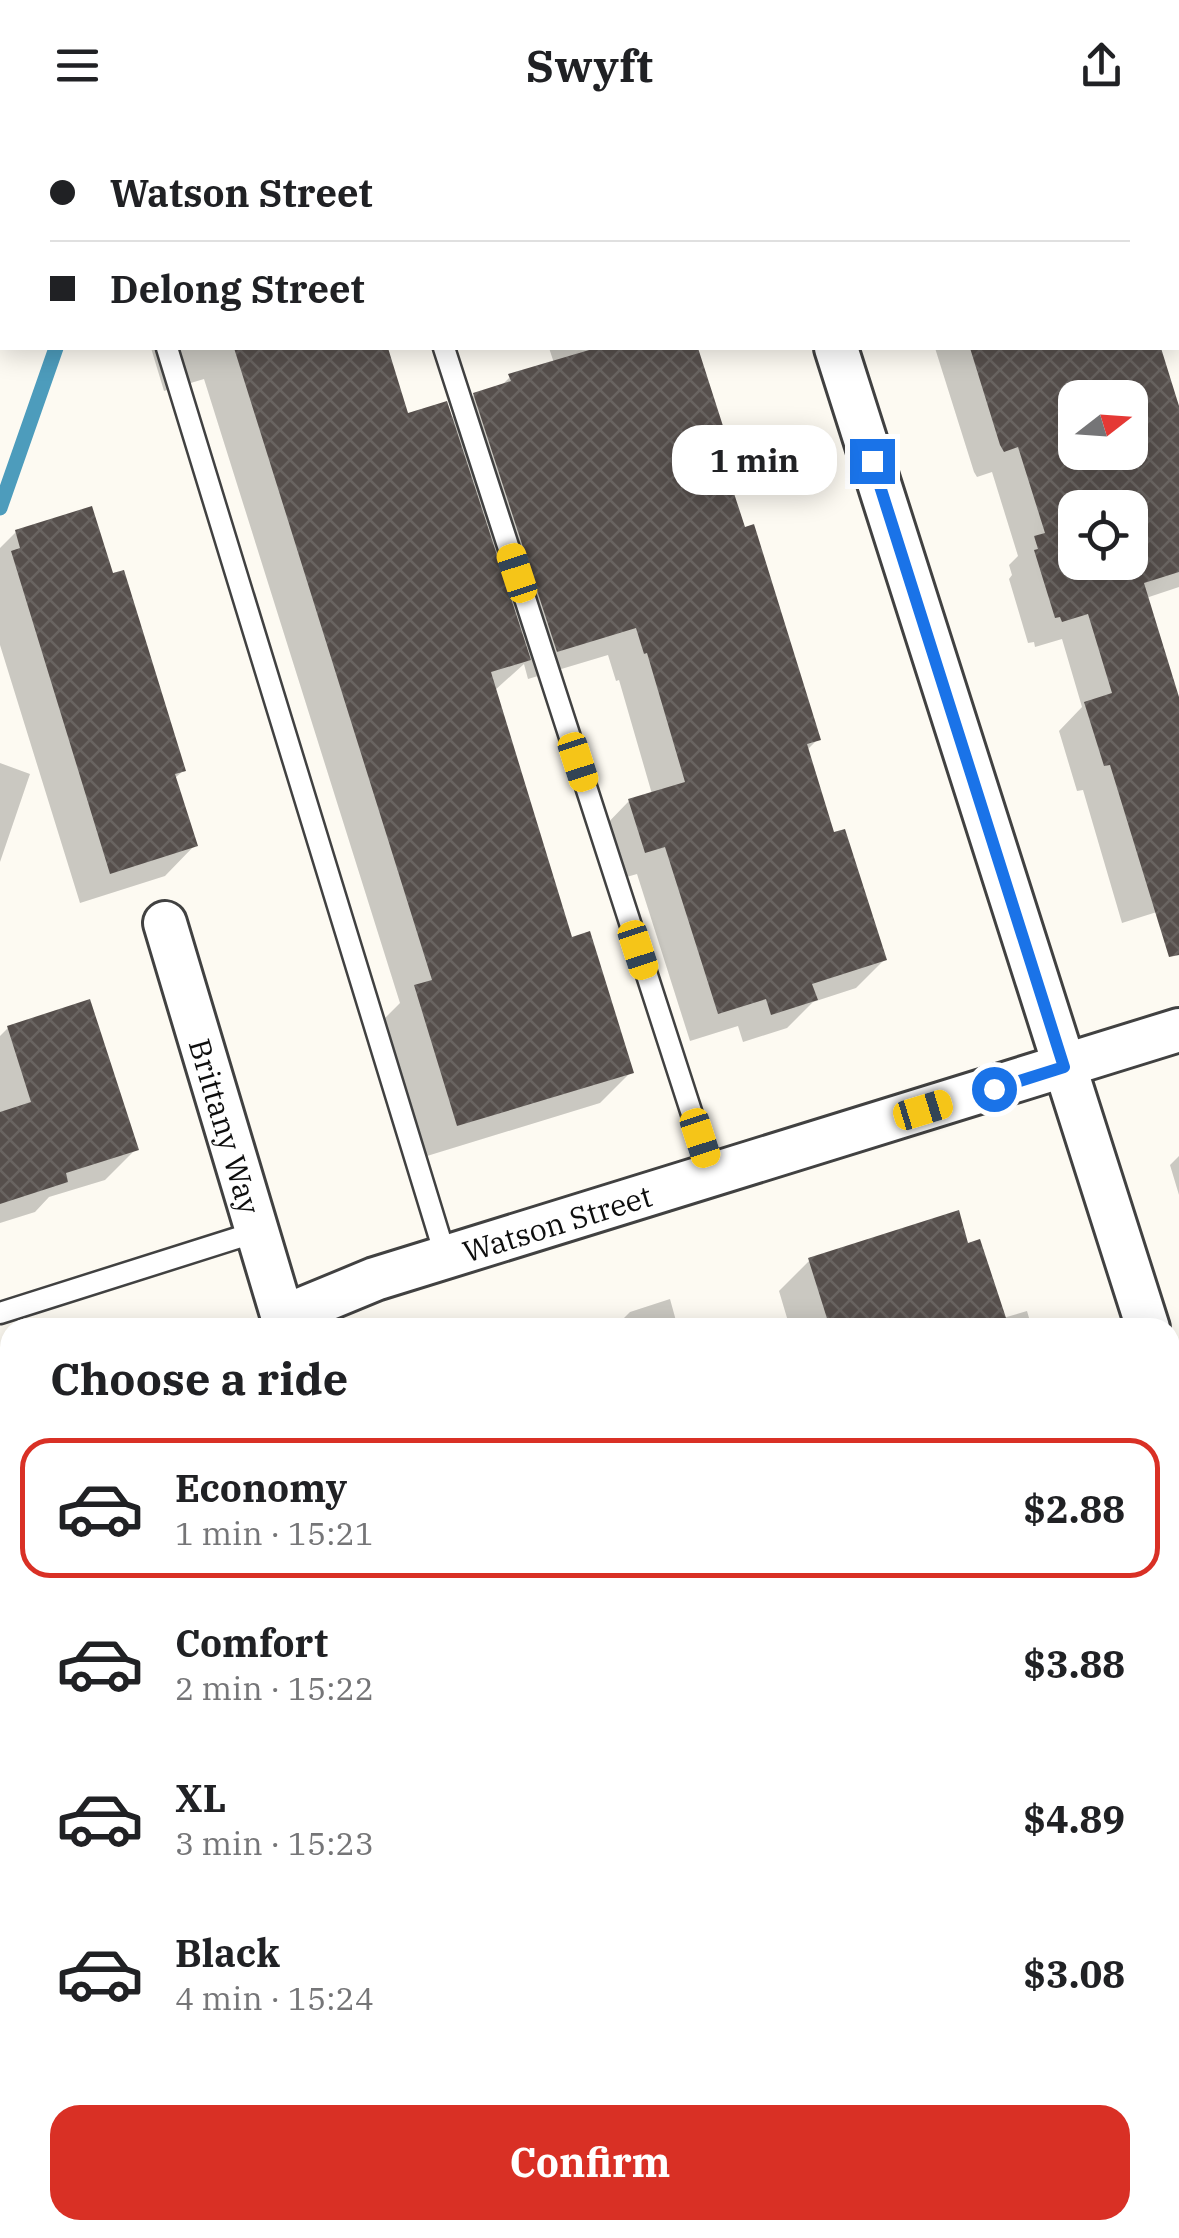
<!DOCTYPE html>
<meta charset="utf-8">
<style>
:root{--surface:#fff;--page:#f6f6f6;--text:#202124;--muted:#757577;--line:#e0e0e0;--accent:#d93025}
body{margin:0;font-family:"IBM Plex Serif",serif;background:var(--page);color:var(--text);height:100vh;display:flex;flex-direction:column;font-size:38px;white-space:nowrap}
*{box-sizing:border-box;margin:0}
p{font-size:32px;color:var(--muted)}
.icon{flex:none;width:55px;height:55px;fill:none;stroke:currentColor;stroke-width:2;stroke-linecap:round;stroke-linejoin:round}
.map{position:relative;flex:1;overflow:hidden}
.drawer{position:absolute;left:0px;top:1188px;width:1180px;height:922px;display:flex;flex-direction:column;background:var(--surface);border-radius:30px 30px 0 0;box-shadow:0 5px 25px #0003}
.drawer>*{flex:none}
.guide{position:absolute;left:0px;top:0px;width:1180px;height:220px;box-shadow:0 5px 25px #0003;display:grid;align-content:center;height:220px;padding:0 50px;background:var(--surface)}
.needle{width:65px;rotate:73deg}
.fabs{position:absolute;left:1058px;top:250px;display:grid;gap:20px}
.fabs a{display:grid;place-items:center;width:90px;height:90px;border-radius:20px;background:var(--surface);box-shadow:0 5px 25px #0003;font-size:50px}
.end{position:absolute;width:45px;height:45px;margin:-22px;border:12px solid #1a73e8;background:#fff;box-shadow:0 0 0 5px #fff}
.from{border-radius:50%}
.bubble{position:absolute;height:70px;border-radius:30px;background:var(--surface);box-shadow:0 5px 25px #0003;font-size:32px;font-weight:700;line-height:70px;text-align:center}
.car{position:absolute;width:30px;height:60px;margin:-30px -15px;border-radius:12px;box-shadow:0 0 8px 2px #0007;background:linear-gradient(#f5c518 24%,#345 0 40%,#f5c518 0 76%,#345 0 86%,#f5c518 0)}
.guide b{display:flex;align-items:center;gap:35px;height:95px;font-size:38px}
.guide b+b{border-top:2px solid var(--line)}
.guide i{width:25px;height:25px;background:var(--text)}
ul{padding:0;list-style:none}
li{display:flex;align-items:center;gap:30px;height:140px;margin:0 20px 15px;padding:0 30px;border:5px solid transparent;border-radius:30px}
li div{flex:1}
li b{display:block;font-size:38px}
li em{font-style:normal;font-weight:700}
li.current{border-color:var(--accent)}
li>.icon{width:90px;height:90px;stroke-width:1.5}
h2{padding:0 50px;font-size:45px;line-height:120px}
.primary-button{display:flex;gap:20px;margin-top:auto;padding:20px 50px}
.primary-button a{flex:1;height:115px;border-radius:30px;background:var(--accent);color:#fff;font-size:40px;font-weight:700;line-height:115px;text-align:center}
header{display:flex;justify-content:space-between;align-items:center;height:130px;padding:0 50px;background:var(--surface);font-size:45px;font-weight:700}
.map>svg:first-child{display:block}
.shadow{fill:#0003;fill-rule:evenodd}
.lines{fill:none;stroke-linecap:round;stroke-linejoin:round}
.stream{stroke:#4d9cbc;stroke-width:15}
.building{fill:url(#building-cross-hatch);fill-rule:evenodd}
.lane-casing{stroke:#414141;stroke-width:25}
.street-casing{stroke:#414141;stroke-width:48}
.lane{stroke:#fff;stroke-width:20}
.street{stroke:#fff;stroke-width:42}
.route{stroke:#1a73e8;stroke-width:12}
.labels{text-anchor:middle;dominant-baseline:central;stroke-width:10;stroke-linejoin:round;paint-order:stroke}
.street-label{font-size:30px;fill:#0e0e0e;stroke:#fff}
</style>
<header><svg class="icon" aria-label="menu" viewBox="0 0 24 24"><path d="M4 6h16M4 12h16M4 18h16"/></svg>Swyft<svg class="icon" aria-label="share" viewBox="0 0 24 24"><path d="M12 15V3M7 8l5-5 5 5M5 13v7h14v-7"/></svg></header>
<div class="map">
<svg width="1179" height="2108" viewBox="0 0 1179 2108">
<defs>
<pattern id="building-cross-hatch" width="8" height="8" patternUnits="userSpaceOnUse" patternTransform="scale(2.5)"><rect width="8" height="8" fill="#564f4c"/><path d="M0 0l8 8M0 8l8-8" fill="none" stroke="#696461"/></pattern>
</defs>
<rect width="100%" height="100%" fill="#fdfaf2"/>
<path class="shadow" d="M180,0H271V2H181Z
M476,0H607L608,2H477Z
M952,0H1179V30L1178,2H949Z
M151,218H385L406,286L450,289L474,265L499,258L510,247L554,233L549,218H696L720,295L712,303L818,609L806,621L832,705L884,830L856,858L813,872L787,898L743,912L738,896L690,911L637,744L616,750L601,700L629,671L652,664L619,550L616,551L608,525L528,549L524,534L494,561L570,810L631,942L600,973L427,1026L385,888L400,873L204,249L164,261Z
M935,218H1159L1179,284V457L1146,468L1179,574V775L1122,793L1083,660L1077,661L1059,601L1082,577L1062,509L1035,517L1034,512L1028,513L1009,449L1012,445L1009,435L1018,426L992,342L977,347L974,342ZM1075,268H1130V322H1075ZM1075,378H1130V432H1075Z
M16,402L184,640L174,649L195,715L165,746L80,773L0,515V418Z
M0,633L30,644L0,732Z
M8,898L136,1019L105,1050L49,1067L35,1082L0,1093V906Z
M1179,1026V1065L1170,1035Z
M967,1116L1003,1188L1027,1181L1032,1198H790L779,1161L810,1130Z
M670,1169L678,1198H614L630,1182Z
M10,1390V1607L0,1610V1393Z
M1179,1735V2019L1170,2022V1737Z
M232,2100H1123L1125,2107L1149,2100H1166L1168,2103L1179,2104V2108H235Z"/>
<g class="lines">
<path class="stream" d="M132,2L133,0
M0,378L56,218"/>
</g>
<path class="building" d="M234,218H388L408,283L447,271L531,530L491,542L572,807L590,801L634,943L457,996L414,855L432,850Z
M596,218H698L723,296L713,299L745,397L754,394L821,610L807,614L834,702L845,699L887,830L812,854L818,870L771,885L766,869L718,884L665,717L645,723L628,669L685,652L647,523L644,524L636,498L557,522L473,263L511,251L508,244Z
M970,218H1161L1179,276V442L1144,453L1179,567V825L1169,827L1110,635L1104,636L1084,572L1112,563L1088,484L1062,492L1060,487L1055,488L1034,420L1038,419L1034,406L1045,403L1018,317L1004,322L1000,315ZM1075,268H1130V322H1075ZM1075,378H1130V432H1075Z
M92,376L113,443L124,440L186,641L175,644L198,716L110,744L11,421L20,418L15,400Z
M90,869L139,1020L66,1043L68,1052L0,1074V982L31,972L7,896Z
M959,1080L968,1113L980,1109L1009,1197L830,1198L808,1128Z"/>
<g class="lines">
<defs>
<path id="lane" d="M374,1V2
M167,218L446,1128
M444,218L712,1046
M0,1183L256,1102
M1172,2065L1179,2088
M891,2100L893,2108"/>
<g id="street">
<path d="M767,0V2"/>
<path d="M836,218L1148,1198"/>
<path id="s1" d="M165,793L286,1198"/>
<path id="s2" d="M283,1187L375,1149L1179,900"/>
<path d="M1170,1266L1179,1294"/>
<path d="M0,1357L10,1354"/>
<path d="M139,2100L142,2108"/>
</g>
</defs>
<use href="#lane" class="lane-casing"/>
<use href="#street" class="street-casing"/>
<use href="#lane" class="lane"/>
<use href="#street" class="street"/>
</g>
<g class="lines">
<path class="route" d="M872,331L1064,937L994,959"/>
</g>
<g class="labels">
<g class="street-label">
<text stroke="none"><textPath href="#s1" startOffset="212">Brittany Way</textPath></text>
<text stroke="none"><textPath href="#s2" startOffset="290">Watson Street</textPath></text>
</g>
</g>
</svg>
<div class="fabs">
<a><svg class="needle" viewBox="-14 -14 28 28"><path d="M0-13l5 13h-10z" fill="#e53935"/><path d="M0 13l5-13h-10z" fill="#757577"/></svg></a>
<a><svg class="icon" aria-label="locate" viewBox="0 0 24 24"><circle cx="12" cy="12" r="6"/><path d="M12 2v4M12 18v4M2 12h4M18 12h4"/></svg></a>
</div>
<i class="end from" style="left:994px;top:959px"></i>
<i class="end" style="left:872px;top:331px"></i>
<div class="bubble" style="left:672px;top:295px;width:165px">1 min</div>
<i class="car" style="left:517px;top:443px;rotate:342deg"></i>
<i class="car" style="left:578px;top:632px;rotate:162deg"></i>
<i class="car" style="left:638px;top:820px;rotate:162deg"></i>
<i class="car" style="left:923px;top:980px;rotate:73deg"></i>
<i class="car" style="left:700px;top:1008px;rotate:162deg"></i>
<div class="guide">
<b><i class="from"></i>Watson Street</b>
<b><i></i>Delong Street</b>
</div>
<section class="drawer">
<h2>Choose a ride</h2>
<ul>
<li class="current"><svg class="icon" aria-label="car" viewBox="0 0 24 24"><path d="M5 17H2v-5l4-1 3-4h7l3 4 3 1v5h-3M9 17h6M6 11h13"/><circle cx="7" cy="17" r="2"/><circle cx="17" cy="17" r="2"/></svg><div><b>Economy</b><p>1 min · 15:21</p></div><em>$2.88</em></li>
<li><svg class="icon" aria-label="car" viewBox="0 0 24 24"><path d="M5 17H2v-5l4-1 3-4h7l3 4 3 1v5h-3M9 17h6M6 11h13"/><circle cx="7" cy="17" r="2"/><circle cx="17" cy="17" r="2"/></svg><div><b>Comfort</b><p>2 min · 15:22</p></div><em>$3.88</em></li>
<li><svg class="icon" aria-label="car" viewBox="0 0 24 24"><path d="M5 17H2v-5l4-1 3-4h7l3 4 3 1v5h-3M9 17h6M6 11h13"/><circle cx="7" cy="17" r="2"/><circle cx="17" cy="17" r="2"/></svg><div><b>XL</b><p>3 min · 15:23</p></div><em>$4.89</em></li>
<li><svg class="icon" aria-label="car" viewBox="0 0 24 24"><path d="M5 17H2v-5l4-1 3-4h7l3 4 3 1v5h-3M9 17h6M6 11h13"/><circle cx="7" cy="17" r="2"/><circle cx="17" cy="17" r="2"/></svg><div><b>Black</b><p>4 min · 15:24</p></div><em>$3.08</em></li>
</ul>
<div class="primary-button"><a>Confirm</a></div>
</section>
</div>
